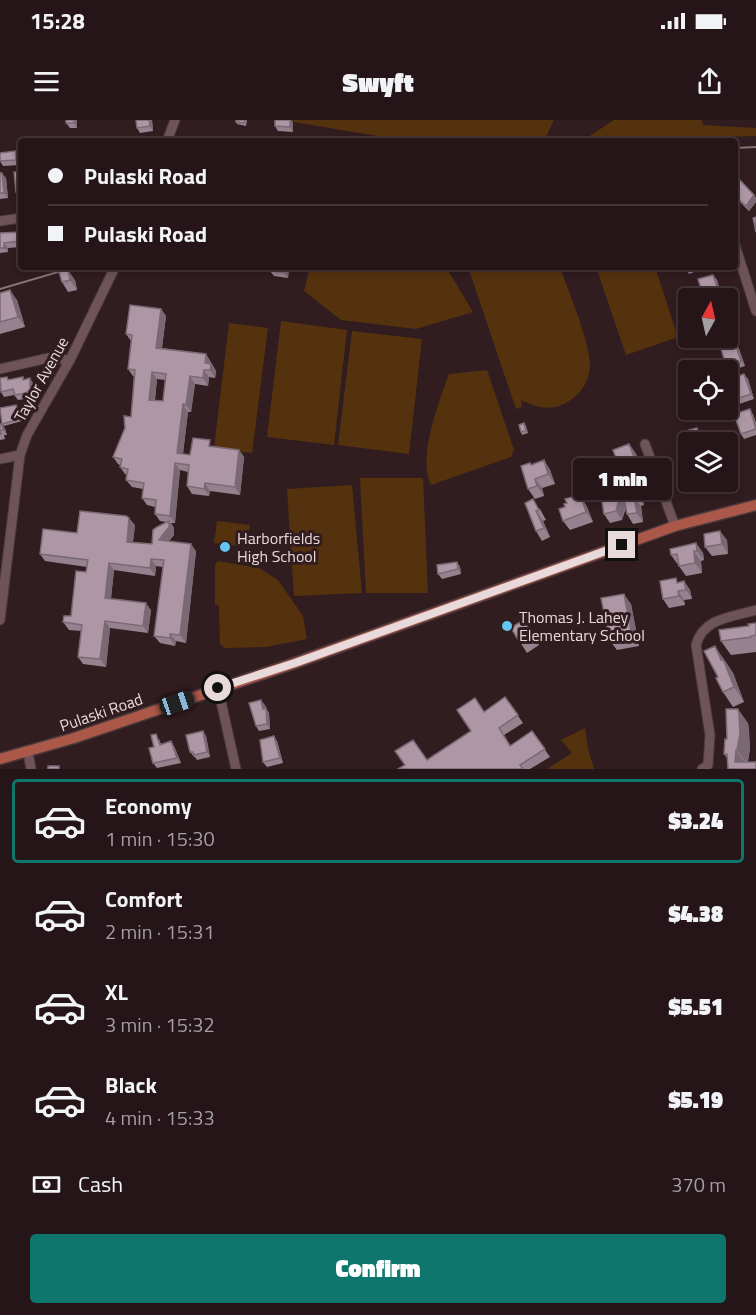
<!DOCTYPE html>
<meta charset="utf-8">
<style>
:root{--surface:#251518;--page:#2d1e21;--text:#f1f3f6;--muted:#a39fa2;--line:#423437;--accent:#0f766e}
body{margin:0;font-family:"Titillium Web",sans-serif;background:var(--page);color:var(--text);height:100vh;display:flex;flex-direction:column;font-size:22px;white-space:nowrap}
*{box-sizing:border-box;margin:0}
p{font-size:20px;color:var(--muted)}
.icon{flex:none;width:33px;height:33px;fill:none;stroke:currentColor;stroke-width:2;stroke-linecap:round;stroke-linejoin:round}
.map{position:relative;height:649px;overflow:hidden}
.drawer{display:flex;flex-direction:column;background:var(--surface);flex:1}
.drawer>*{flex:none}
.guide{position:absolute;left:18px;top:18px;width:720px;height:132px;border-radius:6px;box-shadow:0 3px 9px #0003,0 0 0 2px var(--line);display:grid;align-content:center;height:132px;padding:0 30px;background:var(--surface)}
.needle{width:39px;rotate:8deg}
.buttons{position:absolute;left:678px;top:168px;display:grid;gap:12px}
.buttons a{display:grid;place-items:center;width:60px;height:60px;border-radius:6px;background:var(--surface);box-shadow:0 3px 9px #0003,0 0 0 2px var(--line);font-size:30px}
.end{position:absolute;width:27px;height:27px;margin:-14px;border:8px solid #e8d9db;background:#111;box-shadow:0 0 0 3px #111}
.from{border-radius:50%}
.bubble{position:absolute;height:42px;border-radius:6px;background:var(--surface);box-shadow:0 3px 9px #0003,0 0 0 2px var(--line);font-size:20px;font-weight:800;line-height:42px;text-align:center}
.car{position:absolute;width:18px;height:36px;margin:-18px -9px;border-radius:8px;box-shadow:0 0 4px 2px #0007;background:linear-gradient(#222 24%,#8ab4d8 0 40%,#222 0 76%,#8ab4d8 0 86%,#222 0)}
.guide b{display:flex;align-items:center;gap:21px;height:57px;font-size:22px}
.guide b+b{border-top:2px solid var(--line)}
.guide i{width:15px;height:15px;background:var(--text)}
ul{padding:10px 0 0;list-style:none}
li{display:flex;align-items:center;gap:18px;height:84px;margin:0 12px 9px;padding:0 18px;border:3px solid transparent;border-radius:6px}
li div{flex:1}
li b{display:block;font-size:22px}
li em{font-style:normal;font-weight:800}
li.on{border-color:var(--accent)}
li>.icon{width:54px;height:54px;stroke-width:1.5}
.pay{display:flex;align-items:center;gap:15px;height:66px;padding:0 30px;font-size:22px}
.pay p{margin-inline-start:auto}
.action{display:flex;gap:12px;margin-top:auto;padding:12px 30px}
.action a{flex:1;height:69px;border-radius:6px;background:var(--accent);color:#fff;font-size:24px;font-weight:800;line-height:69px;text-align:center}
.status{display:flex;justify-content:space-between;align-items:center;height:42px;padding:0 30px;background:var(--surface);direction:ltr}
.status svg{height:16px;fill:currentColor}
header{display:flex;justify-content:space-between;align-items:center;height:78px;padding:0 30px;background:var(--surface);font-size:27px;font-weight:800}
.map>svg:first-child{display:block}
.green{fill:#55320e}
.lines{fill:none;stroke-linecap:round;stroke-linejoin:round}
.minor-casing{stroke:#4a393c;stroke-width:11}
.major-casing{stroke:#4a393c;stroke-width:13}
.minor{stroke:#6e5459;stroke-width:9}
.major{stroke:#ac5848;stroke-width:10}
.rail{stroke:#867477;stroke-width:2}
.wall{fill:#96818e;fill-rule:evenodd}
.shaded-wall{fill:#7a6974}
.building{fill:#ae96a5;stroke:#7a6974;stroke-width:1.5;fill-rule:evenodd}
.route{stroke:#e8d9db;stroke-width:8}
.poi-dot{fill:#64c5ee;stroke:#311c20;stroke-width:2}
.labels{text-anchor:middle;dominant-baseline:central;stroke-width:6;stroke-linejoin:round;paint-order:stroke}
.street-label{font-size:16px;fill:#e8d9db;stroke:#311c20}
.poi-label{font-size:16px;fill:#e8d9db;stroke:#311c20;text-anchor:start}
</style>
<div class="status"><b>15:28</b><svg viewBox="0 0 49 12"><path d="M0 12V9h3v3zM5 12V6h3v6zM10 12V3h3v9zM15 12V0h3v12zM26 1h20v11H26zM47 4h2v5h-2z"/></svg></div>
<header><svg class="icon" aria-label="menu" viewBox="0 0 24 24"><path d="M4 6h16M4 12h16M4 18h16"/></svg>Swyft<svg class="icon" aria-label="share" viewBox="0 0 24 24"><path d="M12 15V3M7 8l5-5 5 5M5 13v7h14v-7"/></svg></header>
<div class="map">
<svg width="756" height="649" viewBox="0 0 756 649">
<rect width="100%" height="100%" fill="#311c20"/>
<path class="green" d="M282,0H554L544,21H384L383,17Z
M614,0H702L703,5L756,8V16L582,21Z
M310,147H446L473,192L416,209L341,200L304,171Z
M468,147H560C568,170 591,225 590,246C589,261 582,273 569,281C553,292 537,288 521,280L522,287L516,289Z
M596,147H655L678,217L626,235Z
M281,201L347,210L334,325L267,317Z
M229,203L268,208L252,333L214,328Z
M352,211L422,219L409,334L338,325Z
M487,250L514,330L511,337L431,365C417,339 439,281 449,254Z
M360,358H423L428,473H366Z
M352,365L362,473L294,476L287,369Z
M217,401L250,405L247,427L214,423Z
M218,441L259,448L278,460L303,496L307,519L266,527L225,528L220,524L219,486L215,484V445Z
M585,608L588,629L594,649H547L572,633L561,620Z"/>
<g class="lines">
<defs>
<path id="minor" d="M167,21L175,0
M0,101L21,98
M735,125L756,191
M0,249L48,238L70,240
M645,324L675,406
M0,339L20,335
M0,500L20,335L27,315L70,240L115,147
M218,568L236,649
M28,632L31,649
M702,649L708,645L710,615L696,525C703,498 732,497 756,490"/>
<path id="major" d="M0,639L74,618L295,543L675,406L756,385"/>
</defs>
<use href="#minor" class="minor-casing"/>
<use href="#major" class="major-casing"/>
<use href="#minor" class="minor"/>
<use href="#major" class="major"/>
<path class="rail" d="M735,28L756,27
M0,169L75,147"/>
</g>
<path class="wall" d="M66,0H77V8H70L66,3Z
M152,0L153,11L140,13L137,8Z
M247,0L246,6L237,4L236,2Z
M275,0H291L293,3V12L278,11L275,6Z
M15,31L19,36L20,45L3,46L0,41Z
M21,52V77H20L16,72Z
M0,53L6,58L8,78L0,79Z
M735,63L754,75L756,78V82L749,91L735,77Z
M21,112V127L8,128V132L0,133V113Z
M246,147H257L256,150H248Z
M271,147H289L288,158L274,156L270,151Z
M685,147H703L704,148L689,154Z
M713,155L717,160L722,178H704Z
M75,160L77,170L68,172L62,162Z
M0,173L17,180L25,207L0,214Z
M161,189L166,196L162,228L206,234L216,251L215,258L209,257L208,266L195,264L191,292H188L183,334L190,335L214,327L239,330L244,337L240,375L210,371L209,376L192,374L187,366L188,352L180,350L175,403H171L174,408V415L169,421L196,431L186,523L176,521L175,526L160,523L154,516L163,447L156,446L155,456L114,450L111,479L151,490L148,513L110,508L106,547L83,544L78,537L81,511L69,510L63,502L71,496L86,452L87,447L45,441L40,434L77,413L135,405L133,422L152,424L166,402L160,401L155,394V387L147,385L142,378L143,369L132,367L126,360L127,355L125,354L120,347V345L118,344L113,337L131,297L134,256H133L128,249L131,221L126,214ZM157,259L165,260L163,281L155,280Z
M728,198L745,246L730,251L726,246Z
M744,254L748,259L754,279L739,284L736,279Z
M24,259L33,263L34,274L30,278L18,280L14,275L4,277L1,272L9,260Z
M18,287L22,301L4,306L2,304Z
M753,294L756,303V315L744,319L741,314Z
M524,303L526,306L528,313L522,315L521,312Z
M0,304H2L5,309L7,315H4L5,319L0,320Z
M629,324L636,334L645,359L634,363L635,368L642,377L644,385L641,386L643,402L633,404L627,394L626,388L622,400L610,403L604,394L606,371L616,338Z
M544,340L550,350L555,364L542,368L544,376L535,379L528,369L530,343L531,345Z
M581,377L587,387L593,402L570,410L563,401L565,387L574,379Z
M525,383L540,389L546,400L543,401L550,417L542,421L536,411Z
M727,420L728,434L712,436L705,427Z
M696,423L703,433L704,440L701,441L702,453L686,456L671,435Z
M457,442L460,447L461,454L442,459L438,454Z
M684,461L690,470L692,479L684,480L685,485L669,488L663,479L679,462Z
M631,484L639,526L617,530L610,521Z
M756,503V532L731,535L721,521Z
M511,508L530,510L539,525L527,533Z
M725,541L733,553L744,582L733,587L723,572L718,557Z
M505,577L523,603L504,615L511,626L532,611L550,637L530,649H398L405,645L427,640L471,611L484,592Z
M265,585L266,588L269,593L270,609L259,611L256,606Z
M748,603L750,629L748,642L756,649L727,638L724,634L727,619Z
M203,611L206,616L210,637L197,640L195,637H194L190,632Z
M159,619L161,624L174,626L181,643L157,648L153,643L154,627Z
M277,621L283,643L267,647L263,642Z"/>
<path class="shaded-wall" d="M74,0H77V8L74,3Z
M149,0H152L153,11L150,6Z
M290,0H291L293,3V12L290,7Z
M15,31L19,36L20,45L16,40Z
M2,53L6,58L8,78L4,73Z
M754,75L756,78V82L749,91L746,86Z
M4,123L8,128V132L4,128Z
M285,147H289L288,158L284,153Z
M68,150L75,160L77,170L70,160Z
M713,155L717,160L722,178L720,175Z
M10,170L17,180L25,207L18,197Z
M161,189L166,196L161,235L156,228Z
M728,198L745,246L741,241L728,203Z
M206,234L216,251L215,258L205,243Z
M204,250L209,257L208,266L203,258Z
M152,252L157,259L154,287L149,280Z
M744,254L748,259L754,279L751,274Z
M190,256L195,264L191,292L186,285Z
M30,258L33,263L34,274L30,278L26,273Z
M183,284L188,292L182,341L177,333Z
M750,289L753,294L756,303V308Z
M2,304L5,309L7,315L3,310Z
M697,308L704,318L705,322H701Z
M629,324L636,334L645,359L639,350Z
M239,330L244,337L240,375L235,367Z
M544,340L550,350L555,364L548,354Z
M175,343L180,350L175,403L170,396Z
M627,354L634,363L636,378L630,369Z
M535,359L542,368L544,376L537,366Z
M205,363L210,371L209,376L204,369Z
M622,367L628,376L622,400L616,391Z
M636,368L642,377L644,385L637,376Z
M581,377L587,387L593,402L586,392Z
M634,377L641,386L643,402L637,393Z
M536,391L543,401L550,417L544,408Z
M129,398L135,405L132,429L127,422Z
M169,401L174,408V415L164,427L159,420Z
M720,411L727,420L728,434L722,424Z
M696,423L703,433L704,440L697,431Z
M191,424L196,431L186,523L180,515Z
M694,431L701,441L702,453L695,443Z
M151,439L156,446L155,456L150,448Z
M457,442L460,447L461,454L458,449Z
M109,443L114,450L110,486L105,478Z
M684,461L690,470L692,479L686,470Z
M678,471L684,480L685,485L679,476Z
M624,474L631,484L639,526L632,516Z
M146,483L151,490L148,513L143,506Z
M105,501L110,508L106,547L100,539Z
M170,514L176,521L175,526L170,518Z
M715,526L733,553L744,582L734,567Z
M261,580L265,585L266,591V588L269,593L270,609L267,604Z
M738,589L748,603L749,608L750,629L747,644L737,630Z
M203,611L206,616L210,637L207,632Z
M274,616L277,621L283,643L280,638Z
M171,621L174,626L181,643L177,638Z
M736,630L746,644L735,642Z"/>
<path class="building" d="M66,0H74V3H66Z
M136,0H149L150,6L137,8Z
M236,0H245L244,3L236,2Z
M275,0H290V7L275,6Z
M140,17V21H130L129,18Z
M255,19L269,20V21H255Z
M15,31L16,40L0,41V33Z
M14,52H21V71L16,72Z
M0,53H2L4,73H0Z
M738,58L754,75L746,86L735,76V63Z
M756,97V112L753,98Z
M21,112V121L4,123V128H0V113Z
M271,147H285L284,153L270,151Z
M68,150L70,160L62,162L59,152Z
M713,155L720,175L710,178H704L698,159Z
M10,170L18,197L0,202V173Z
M130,185L161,189L156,228L206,234L205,243L211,244L210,250H204L203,258L190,256L186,285L183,284L177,333L190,335L193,318L210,320L209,326L239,330L235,367L205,363L204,369L187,366L189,345L175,343L170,396L155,394L156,380L142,378L144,363L126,360L128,349L120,347L122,339L113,337L125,308L124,296L131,297L135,250L128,249L132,215L126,214ZM152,252L166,254L163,281L149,280Z
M728,203L741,241L726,246L718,218H728Z
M744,254L751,274L736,279L729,259Z
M7,257L8,260L23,257V260L30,258V269L26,273L15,275L13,269L1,272L0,258Z
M16,285L20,299L2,304L0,288Z
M750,289L756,309L741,314L734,294Z
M524,303L526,311L521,312L519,305Z
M0,304H2L3,310L0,311L1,314H0Z
M697,308L701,322H693L689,310Z
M629,324L639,350L627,354L630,369L636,368L637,376L634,377L637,393L627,394L622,367L616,391L604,394L602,382L604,381L602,372L606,371L597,345L616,338L613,330Z
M544,340L548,354L535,359L537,366L528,369L521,346L530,343L531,345Z
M572,377L574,380L581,377L586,392L563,401L559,389L565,387L564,384L567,383L565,379Z
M533,379L539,390L536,391L544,408L536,411L525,383Z
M80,391L126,396L129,398L127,422L152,424L153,410L157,407L169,401V407L159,420L191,424L180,515L170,514V518L154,516L164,440L151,439L150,448L109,443L105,478L146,483L143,506L105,501L100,539L78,537L82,505L63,502L64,496H71L76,451L86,452L88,440L40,434L43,409L77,413Z
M720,411L722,424L705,427L704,414Z
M696,423L697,431H694L695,443L679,446L677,434L671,435L670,429Z
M457,442L458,449L438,454L437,445Z
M676,458L677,463L684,461L686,470L678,471L679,476L663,479L660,461Z
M624,474L632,516L610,521L601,478Z
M523,500L533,515L520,523L511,508Z
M756,503V515L751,516V517L721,521L719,510L749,506L748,504Z
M715,526L721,540L723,539L734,567L723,572L716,558L718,557L704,531Z
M505,577L518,595L499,608L510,626L532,611L545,629L520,645L523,649H398L405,645L395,631L413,620L427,640L471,611L457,590L475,578L484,592Z
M261,580L263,589L266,588L267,604L256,606L249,583Z
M726,589H738L739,594L740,614L737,630H736L735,642H756V649H728L727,634H724L725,619H727Z
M203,611L207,632L194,635L193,632H190L186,615Z
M156,614L160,625L171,621L177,638L153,643L149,628L154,627L151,615Z
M274,616L280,638L263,642L260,620Z
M48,646H59V649H48Z"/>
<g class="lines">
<path class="route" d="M218,568L295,543L622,425"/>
</g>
<g class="poi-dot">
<circle cx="225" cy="427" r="6"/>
<circle cx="507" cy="506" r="6"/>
</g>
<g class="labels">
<g class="street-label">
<text transform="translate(41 259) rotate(-61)">Taylor Avenue</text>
<text transform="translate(101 592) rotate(-19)">Pulaski Road</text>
</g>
<g class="poi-label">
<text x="237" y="418">Harborfields<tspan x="237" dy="18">High School</tspan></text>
<text x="519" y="497">Thomas J. Lahey<tspan x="519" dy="18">Elementary School</tspan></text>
</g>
</g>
</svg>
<div class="buttons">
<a><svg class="needle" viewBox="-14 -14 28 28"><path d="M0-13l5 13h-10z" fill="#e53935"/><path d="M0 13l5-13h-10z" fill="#a39fa2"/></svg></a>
<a><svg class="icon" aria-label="locate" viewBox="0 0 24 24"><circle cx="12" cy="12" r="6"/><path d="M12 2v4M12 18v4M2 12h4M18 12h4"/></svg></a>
<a><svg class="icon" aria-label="layers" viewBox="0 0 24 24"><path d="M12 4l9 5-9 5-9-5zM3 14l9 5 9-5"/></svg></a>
</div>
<i class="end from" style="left:218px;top:568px"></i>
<i class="end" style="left:622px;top:425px"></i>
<div class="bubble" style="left:573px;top:338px;width:99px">1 min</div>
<i class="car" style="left:177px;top:583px;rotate:71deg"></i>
<div class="guide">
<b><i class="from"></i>Pulaski Road</b>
<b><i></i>Pulaski Road</b>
</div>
</div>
<section class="drawer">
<ul>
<li class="on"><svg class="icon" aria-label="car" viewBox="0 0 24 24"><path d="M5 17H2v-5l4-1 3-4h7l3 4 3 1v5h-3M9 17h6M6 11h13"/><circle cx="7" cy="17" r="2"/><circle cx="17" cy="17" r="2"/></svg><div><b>Economy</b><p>1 min · 15:30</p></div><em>$3.24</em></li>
<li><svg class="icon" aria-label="car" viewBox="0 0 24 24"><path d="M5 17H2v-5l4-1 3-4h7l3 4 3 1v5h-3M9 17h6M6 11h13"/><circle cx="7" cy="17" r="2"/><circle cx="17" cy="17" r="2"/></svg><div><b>Comfort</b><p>2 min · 15:31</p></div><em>$4.38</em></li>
<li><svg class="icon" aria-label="car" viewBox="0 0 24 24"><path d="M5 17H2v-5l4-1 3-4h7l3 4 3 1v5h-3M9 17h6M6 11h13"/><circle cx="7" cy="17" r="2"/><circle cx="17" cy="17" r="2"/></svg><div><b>XL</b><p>3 min · 15:32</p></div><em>$5.51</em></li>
<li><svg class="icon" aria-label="car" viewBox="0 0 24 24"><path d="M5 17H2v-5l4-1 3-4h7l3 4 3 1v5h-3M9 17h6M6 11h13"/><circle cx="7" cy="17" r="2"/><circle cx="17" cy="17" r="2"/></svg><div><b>Black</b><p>4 min · 15:33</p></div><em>$5.19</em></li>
</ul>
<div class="pay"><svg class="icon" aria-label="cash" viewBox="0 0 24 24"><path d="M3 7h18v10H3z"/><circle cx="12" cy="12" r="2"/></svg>Cash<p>370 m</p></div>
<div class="action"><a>Confirm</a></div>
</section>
